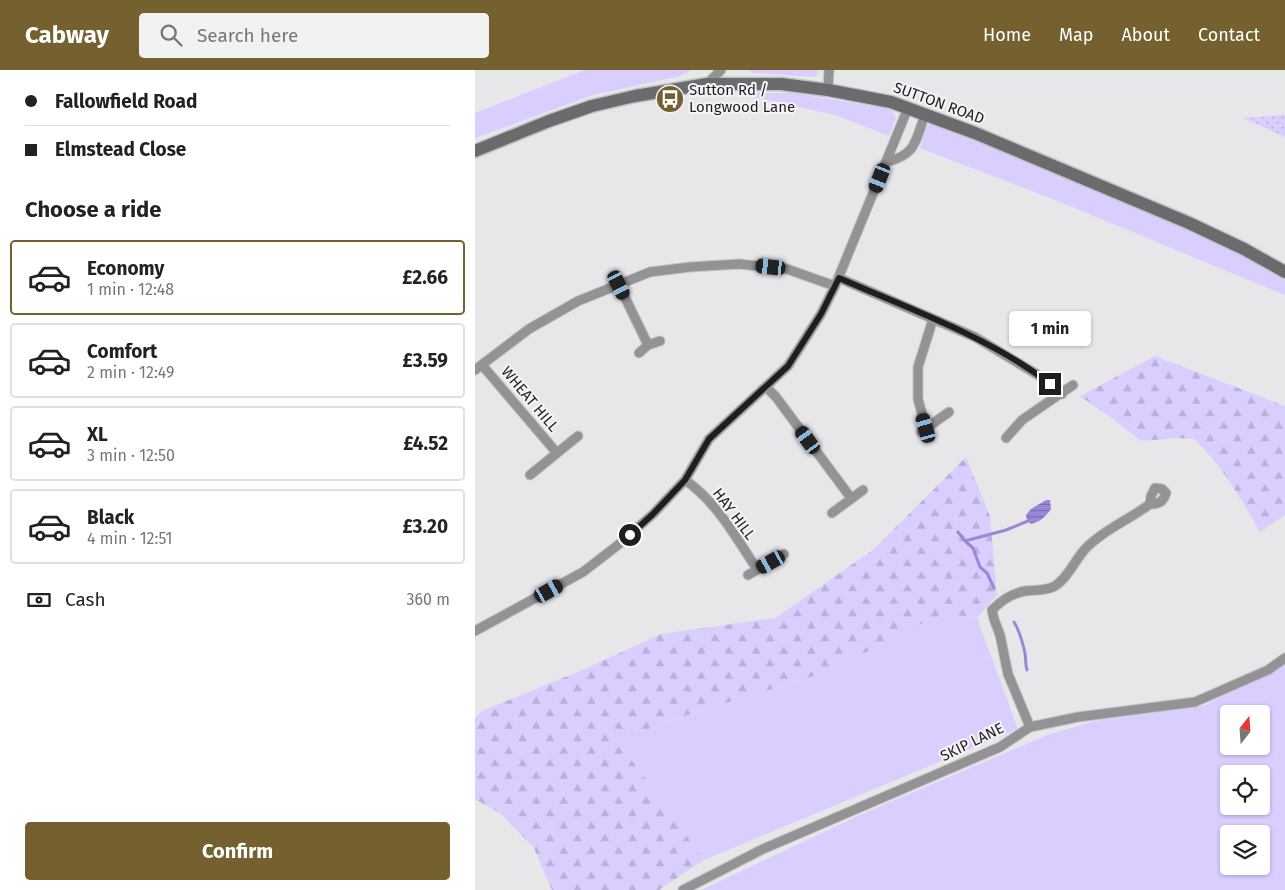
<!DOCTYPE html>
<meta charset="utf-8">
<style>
:root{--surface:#fff;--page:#f2f2f2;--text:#222;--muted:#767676;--line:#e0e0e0;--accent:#75602f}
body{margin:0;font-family:"Fira Sans",sans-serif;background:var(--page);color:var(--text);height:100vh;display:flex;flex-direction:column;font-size:19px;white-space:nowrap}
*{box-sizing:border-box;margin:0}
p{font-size:16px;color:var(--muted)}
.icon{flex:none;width:28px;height:28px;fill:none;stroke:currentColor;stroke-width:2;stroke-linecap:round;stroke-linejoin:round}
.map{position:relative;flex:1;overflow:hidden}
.panel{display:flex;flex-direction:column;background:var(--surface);width:475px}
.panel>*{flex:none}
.banner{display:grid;align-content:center;height:110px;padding:0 25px;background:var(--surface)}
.needle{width:32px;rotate:17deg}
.tools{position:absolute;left:745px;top:635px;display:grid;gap:10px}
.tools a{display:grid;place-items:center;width:50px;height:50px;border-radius:5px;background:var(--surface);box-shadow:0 1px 4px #0004;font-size:25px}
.end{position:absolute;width:22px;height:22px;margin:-11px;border:6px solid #1e1e1f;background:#fff;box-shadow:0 0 0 2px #fff}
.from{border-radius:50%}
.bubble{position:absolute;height:35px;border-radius:5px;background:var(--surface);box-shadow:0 1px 4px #0004;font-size:16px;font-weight:700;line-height:35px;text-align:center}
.car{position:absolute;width:15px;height:30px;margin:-15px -8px;border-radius:6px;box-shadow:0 0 4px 1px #0007;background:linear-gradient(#222 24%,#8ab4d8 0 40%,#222 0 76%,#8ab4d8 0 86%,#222 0)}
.banner b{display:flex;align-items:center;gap:18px;height:48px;font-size:19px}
.banner b+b{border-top:1px solid var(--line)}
.banner i{width:12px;height:12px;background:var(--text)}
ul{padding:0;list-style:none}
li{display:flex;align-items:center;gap:15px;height:75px;margin:0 10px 8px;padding:0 15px;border:2px solid var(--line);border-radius:5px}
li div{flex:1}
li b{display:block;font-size:19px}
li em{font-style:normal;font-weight:700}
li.active{border-color:var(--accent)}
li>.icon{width:45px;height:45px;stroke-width:1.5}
h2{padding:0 25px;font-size:22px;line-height:60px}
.pay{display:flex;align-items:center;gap:12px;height:55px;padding:0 25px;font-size:19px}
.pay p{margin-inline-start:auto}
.primary-button{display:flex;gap:10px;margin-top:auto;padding:10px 25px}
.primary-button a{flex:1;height:58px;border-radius:5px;background:var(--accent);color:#fff;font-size:20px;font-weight:700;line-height:58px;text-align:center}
header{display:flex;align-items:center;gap:30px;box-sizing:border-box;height:70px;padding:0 25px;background:var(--accent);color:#fff}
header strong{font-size:24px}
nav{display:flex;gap:28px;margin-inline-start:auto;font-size:18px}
.search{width:350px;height:45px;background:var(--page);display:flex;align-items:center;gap:12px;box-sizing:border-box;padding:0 18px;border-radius:5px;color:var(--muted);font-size:19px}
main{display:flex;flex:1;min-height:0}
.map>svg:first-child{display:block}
.grass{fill:#daceff;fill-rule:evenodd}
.forest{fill:url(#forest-firs)}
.park{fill:url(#park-dots)}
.water{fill:url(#water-rules)}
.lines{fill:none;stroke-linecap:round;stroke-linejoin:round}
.stream{stroke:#9d85da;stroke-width:3}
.street-casing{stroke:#c3c2c5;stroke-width:11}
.secondary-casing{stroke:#c3c2c5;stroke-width:15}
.street{stroke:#939294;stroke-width:9}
.secondary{stroke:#6b6a6c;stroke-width:12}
.route{stroke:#1e1e1f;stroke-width:6}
.labels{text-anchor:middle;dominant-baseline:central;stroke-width:4;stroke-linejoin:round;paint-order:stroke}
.poi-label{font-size:15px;fill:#1e1e1f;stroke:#f4f3f7;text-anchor:start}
.street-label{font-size:15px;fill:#1e1e1f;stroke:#f4f3f7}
</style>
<header>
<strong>Cabway</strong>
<div class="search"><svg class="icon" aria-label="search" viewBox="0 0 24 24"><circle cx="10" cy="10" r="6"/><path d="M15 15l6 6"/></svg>Search here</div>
<nav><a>Home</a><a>Map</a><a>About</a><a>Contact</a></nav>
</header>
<main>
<section class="panel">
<div class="banner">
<b><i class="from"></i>Fallowfield Road</b>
<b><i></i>Elmstead Close</b>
</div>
<h2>Choose a ride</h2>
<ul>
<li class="active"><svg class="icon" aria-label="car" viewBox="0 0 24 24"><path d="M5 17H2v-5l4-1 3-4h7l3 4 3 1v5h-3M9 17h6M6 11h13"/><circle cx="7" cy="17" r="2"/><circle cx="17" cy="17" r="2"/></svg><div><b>Economy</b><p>1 min · 12:48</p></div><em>£2.66</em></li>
<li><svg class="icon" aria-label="car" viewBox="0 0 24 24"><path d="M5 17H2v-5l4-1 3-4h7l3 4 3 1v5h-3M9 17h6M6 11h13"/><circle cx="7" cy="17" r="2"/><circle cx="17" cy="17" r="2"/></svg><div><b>Comfort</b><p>2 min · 12:49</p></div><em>£3.59</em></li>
<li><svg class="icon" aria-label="car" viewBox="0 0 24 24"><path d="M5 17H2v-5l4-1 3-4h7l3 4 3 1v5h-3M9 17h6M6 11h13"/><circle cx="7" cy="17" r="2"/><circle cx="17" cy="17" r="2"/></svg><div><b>XL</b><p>3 min · 12:50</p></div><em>£4.52</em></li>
<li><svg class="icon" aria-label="car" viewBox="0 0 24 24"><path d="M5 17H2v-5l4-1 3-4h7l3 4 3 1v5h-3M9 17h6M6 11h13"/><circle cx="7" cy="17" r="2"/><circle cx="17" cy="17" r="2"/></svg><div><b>Black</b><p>4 min · 12:51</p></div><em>£3.20</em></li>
</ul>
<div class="pay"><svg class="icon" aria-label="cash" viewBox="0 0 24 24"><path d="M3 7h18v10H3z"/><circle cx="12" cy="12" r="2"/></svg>Cash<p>360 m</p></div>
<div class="primary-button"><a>Confirm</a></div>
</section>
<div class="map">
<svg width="810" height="820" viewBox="0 0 810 820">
<defs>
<pattern id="forest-firs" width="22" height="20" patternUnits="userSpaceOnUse" patternTransform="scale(1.25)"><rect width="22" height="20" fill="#daceff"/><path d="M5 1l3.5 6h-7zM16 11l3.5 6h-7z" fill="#bbb0da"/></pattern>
<pattern id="park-dots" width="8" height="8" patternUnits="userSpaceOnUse" patternTransform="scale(1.25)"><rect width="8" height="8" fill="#daceff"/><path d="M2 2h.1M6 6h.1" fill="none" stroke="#bbb0da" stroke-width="1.8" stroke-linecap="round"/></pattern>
<pattern id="water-rules" width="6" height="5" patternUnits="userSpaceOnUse" patternTransform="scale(1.25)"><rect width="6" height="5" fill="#9d85da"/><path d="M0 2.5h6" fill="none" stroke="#7f6cb0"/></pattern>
</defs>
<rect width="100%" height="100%" fill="#e7e6e9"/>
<path class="grass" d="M110,0H217L205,6L118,25L0,68V43Z
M273,0H345L340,7L278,3Z
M261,23H317L416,39L421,48L414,66L360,45Z
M456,52L486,63L668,138L766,183L810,211V225L580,130L445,78L451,58Z
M480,545L502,548L543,659L229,790L143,671L203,648L336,607L378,589L456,549Z
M810,595V820H226L387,744L575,664L620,651L728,636ZM754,644H786V676H754ZM754,704H786V736H754ZM754,764H786V796H754Z"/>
<path class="forest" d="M680,286L810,336V445L785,462C766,428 747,396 719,369L702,368L666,371L638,349L605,326Z
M491,387L515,446L522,525L502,548L480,545L456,549L378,589L336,607L203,648L143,671L229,790L184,820H77L59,778L26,744L0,729V648L7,641L105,601L186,564L300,548L398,480Z"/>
<path class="park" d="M810,45V67L768,48Z"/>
<path class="water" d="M571,430H575L576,439C571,446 565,452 556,454L552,450L551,445L556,439Z"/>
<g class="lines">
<path class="stream" d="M483,462L490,471L498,478L505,497L512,503L519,518
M490,471L531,460L553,451
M539,552C544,560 548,574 550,583C551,589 550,594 552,600"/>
<defs>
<path id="street" d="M232,14L246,0
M353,20L354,0
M412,92C442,84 440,71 450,45
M364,208L500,267L563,305L587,324
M144,215L173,275
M164,283L173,275L185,271
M7,295L81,382
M0,300L54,259L103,231L175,202L215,197L264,194L312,199L360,216
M291,317L301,327L376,428
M451,358L443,329V297L458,249
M446,362L474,342
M531,368L547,350L598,315
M55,405L103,366
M210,410C242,432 261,468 282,499
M357,443L388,420
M273,505L309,484
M0,561L108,502L143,475L178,444L210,410L234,369L313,296L346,244L360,216L433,38
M555,657L533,604L525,565L519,549L517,540C526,531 538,523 550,521C560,520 571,521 580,516C594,507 600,489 612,477C630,459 655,449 675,434L676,426L680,418L687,419L691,423C688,432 684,434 675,434
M208,820L288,779L525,677L555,657L603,647L720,632L793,600L810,588"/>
<path id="secondary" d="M0,81L74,51L117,36L160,26L232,14H306L353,20L416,32L500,63L714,153L769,179L810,202"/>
</defs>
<use href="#street" class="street-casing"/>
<use href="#secondary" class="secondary-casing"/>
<use href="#street" class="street"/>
<use href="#secondary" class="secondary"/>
</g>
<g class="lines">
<path class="route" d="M155,465L178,444L210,410L234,369L313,296L346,244L364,208C434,239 515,267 575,314"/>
</g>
<defs>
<symbol id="bus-disc" viewBox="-11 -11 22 22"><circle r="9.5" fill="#75602f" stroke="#f4f3f7"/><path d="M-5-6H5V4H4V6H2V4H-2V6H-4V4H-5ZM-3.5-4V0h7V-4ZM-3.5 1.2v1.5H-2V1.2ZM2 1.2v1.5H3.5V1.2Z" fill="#fff"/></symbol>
</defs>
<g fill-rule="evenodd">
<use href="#bus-disc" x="179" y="13" width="32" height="32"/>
</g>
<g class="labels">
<g class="poi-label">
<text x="214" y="20">Sutton Rd /<tspan x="214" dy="17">Longwood Lane</tspan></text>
</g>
<g class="street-label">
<text transform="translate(464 33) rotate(20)">SUTTON ROAD</text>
<text transform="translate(55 329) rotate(50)">WHEAT HILL</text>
<text transform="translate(259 444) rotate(53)">HAY HILL</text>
<text transform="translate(497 672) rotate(-26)">SKIP LANE</text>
</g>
</g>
</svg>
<div class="tools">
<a><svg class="needle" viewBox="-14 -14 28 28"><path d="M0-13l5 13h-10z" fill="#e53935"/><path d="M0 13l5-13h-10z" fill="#767676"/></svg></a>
<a><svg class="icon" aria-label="locate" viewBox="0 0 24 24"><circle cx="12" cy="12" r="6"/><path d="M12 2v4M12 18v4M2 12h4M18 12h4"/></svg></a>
<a><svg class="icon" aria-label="layers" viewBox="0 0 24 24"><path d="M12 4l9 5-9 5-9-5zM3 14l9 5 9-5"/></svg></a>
</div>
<i class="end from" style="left:155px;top:465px"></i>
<i class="end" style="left:575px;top:314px"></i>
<div class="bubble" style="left:534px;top:241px;width:82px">1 min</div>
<i class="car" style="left:405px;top:108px;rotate:202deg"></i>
<i class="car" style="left:296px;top:197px;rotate:276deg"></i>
<i class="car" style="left:144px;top:215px;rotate:154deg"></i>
<i class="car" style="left:451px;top:358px;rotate:344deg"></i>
<i class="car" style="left:333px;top:370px;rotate:324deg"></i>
<i class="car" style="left:296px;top:492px;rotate:241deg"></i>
<i class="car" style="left:74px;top:521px;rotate:61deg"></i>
</div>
</main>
